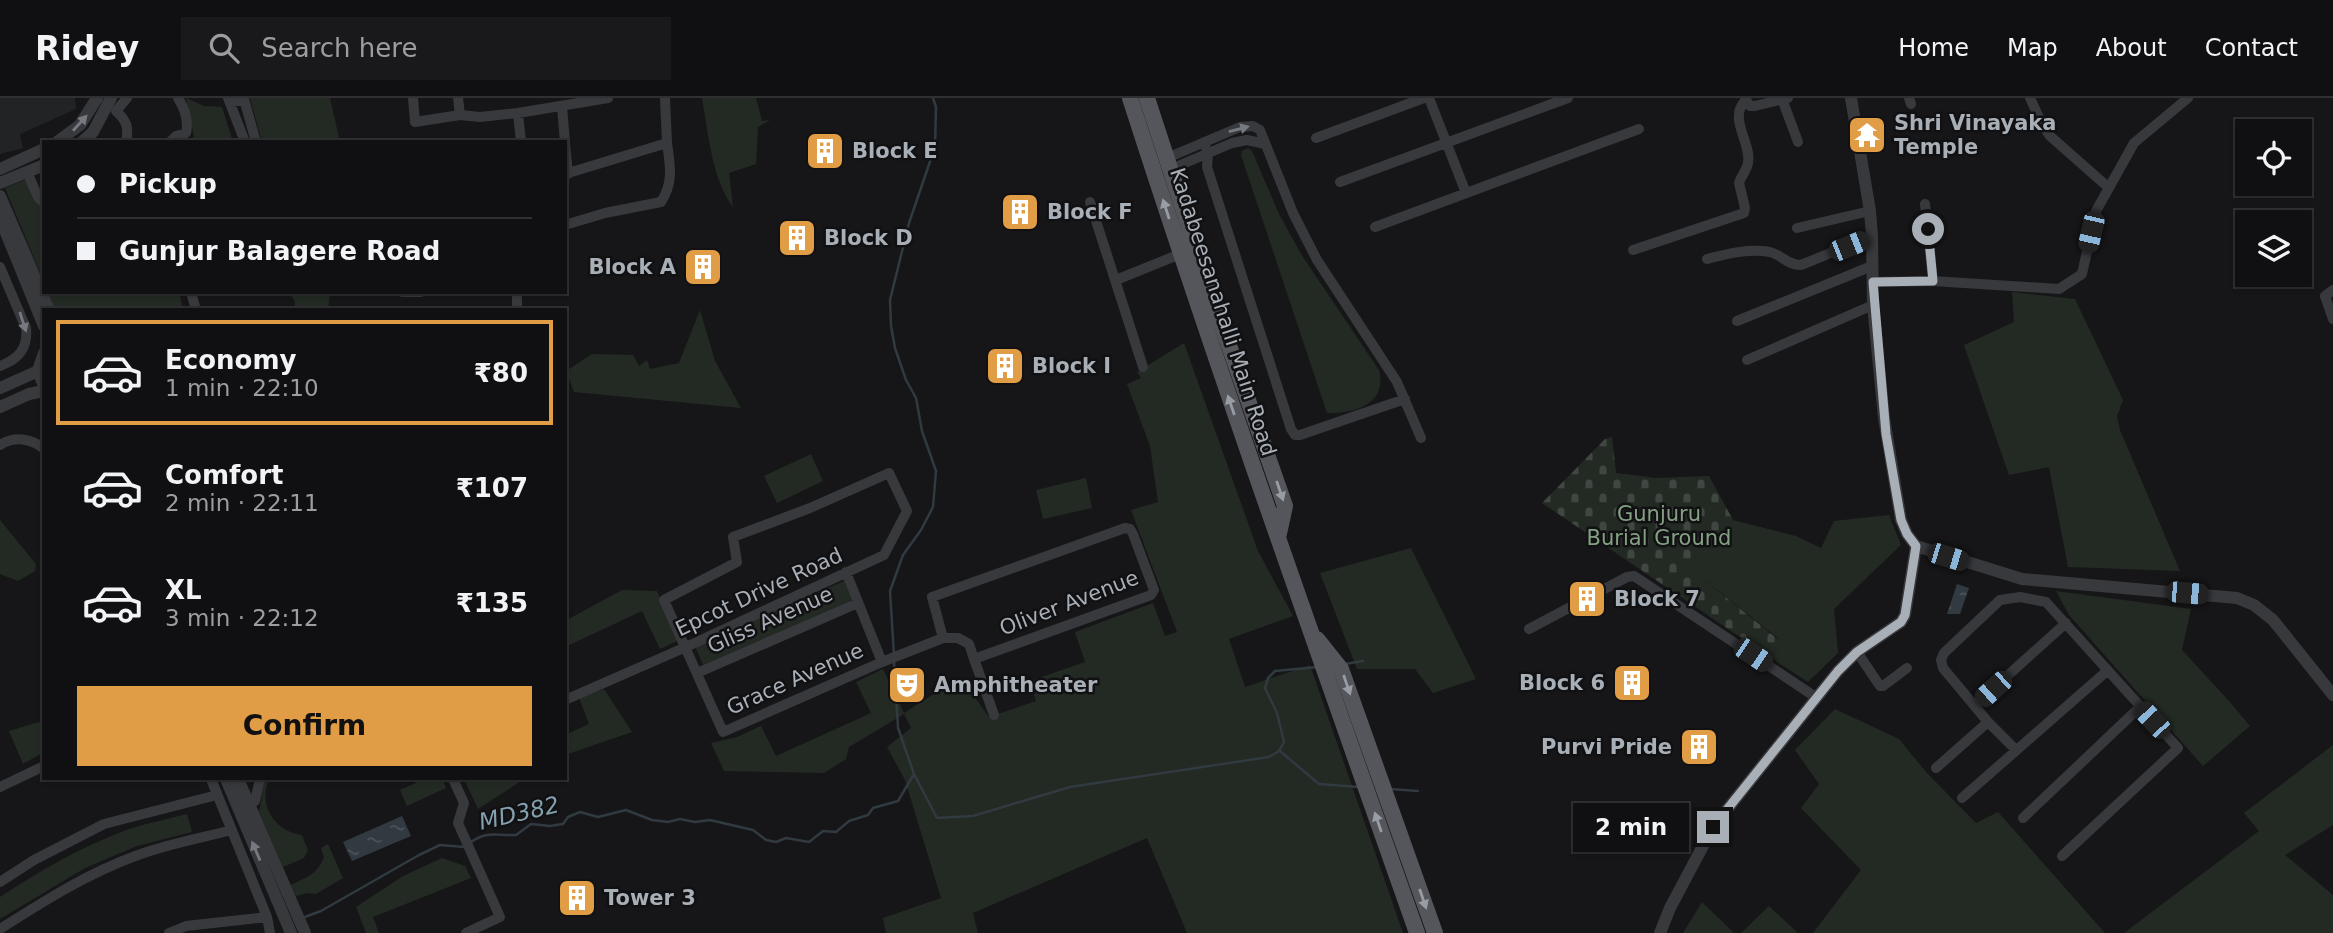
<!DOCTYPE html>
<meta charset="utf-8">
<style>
:root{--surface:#101012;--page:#19191b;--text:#f1f3f6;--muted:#9c9d9f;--line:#303032;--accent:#e19d45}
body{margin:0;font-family:"DejaVu Sans",sans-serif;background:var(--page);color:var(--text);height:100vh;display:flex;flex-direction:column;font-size:26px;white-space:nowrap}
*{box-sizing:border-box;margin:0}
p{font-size:23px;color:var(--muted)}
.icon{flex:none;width:38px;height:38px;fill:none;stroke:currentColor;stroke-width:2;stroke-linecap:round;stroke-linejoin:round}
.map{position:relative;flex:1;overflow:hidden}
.side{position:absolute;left:42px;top:210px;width:525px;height:472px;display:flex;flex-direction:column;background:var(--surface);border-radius:0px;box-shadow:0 2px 5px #0004,0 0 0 2px var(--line)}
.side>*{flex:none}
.hud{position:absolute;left:42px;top:42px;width:525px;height:154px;border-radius:0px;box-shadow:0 2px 5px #0004,0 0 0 2px var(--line);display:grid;align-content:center;height:154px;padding:0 35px;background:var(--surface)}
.controls{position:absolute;left:2235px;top:21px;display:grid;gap:14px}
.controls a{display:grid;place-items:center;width:77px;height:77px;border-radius:0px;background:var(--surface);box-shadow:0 2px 5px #0004,0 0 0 2px var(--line);font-size:35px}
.end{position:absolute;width:32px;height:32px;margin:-16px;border:9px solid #a9afb7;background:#111;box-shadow:0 0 0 4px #111}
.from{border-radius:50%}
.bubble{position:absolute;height:49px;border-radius:0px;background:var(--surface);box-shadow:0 2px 5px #0004,0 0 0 2px var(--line);font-size:23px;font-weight:800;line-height:49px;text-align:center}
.car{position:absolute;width:21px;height:42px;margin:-21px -10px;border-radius:9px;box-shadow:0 0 5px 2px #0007;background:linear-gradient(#222 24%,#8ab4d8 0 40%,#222 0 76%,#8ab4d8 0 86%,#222 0)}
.hud b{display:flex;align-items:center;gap:24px;height:66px;font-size:26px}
.hud b+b{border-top:2px solid var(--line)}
.hud i{width:18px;height:18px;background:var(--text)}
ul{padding:12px 0 0;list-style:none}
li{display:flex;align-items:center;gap:21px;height:105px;margin:0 14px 10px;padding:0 21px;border:4px solid transparent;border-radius:0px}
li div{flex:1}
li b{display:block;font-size:26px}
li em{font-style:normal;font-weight:800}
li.current{border-color:var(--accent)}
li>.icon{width:63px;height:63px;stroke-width:1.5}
.action{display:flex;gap:14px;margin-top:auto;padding:14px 35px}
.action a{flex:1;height:80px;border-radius:0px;background:var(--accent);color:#111;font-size:28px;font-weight:800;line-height:80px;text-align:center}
header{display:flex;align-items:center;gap:42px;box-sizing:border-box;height:98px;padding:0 35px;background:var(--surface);border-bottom:2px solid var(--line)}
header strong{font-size:33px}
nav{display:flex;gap:38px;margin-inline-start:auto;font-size:24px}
.search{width:490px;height:63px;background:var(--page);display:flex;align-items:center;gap:18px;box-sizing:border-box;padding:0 24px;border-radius:0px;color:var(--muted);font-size:26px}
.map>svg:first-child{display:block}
.built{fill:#222325}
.green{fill:#232a23}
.cemetery{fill:url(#cemetery-stones)}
.water{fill:url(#water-ripples)}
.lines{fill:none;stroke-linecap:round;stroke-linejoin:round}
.stream{stroke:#303a40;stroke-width:2.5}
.minor{stroke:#38393d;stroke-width:10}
.tertiary{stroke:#38393d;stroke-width:12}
.primary{stroke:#54565b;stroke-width:16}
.oneway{fill:#767a80}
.oneway2{fill:#989da5}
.route{stroke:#a9afb7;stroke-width:9}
.labels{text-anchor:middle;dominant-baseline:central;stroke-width:5;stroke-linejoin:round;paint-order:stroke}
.poi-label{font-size:21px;font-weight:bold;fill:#a9afb7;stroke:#111113;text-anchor:start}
.street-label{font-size:21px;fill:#a9afb7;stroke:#111113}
.park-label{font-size:21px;fill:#83a082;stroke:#111113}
.water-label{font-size:23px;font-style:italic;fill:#849fae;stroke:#111113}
</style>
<header>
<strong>Ridey</strong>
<div class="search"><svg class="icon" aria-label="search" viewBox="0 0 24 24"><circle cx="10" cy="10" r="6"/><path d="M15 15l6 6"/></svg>Search here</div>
<nav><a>Home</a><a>Map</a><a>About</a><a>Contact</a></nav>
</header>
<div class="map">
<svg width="2333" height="835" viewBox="0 0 2333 835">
<defs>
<pattern id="cemetery-stones" width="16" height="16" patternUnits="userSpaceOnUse" patternTransform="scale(1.75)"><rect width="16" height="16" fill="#232a23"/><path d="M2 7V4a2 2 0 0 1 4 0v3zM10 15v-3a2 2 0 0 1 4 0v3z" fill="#404641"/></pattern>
<pattern id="water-ripples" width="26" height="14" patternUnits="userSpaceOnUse" patternTransform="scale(1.75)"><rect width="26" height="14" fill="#303a40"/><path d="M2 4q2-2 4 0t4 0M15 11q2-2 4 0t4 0" fill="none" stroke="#4b5459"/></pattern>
</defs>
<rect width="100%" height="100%" fill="#161618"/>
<path class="built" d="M0,0H75L76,11L20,36L23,50L0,56Z"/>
<path class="green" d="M186,0L204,8L222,9L233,44H185L194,39Z
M250,0H330L340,44H262Z
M702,0H756L762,23L770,22L758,29L756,66L729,75L733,109C712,81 708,34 702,0Z
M1248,50L1252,53L1279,116L1301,156L1379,272C1388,306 1354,316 1327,315L1241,57L1242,53Z
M27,81L44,108V184L5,90Z
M48,194H179L183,212H55Z
M288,194H330L328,212H294L295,203Z
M2012,194L2075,201L2123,302L2117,318L2120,332L2180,473L2068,469L2049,369L2009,377L1964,247L2014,224Z
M700,212L715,263L741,310L574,294L566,273L592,256L633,257L639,268L647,262L650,271L679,265Z
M1184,245L1258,453L1293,518L1229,541L1245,589L1310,567L1403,835H1187L1147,740L973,815L978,835H886L883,820L941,800L905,682L887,649L911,630L904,616L849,649L846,661L824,675L724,673L711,645L737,639L761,628L776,658L871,615L856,584L883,571L904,615L960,579L989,619L1036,603L1030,583L1085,564L1075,534L1153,505L1165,538L1177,534L1131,412L1158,404L1150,348L1127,286L1141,280L1137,274Z
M811,356L823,383L777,405L764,378Z
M1086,380L1092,410L1043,421L1036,392Z
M1889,417L1901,447L1834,511L1838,555L1808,584L1771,560L1779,541L1687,468L1733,422L1796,438L1821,450L1834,423Z
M0,422L36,466L35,473L18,483L0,476Z
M1411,450L1476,581L1433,595L1415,571H1357L1320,475Z
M844,483L852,502L703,567L695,548Z
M622,492L657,493L679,542L660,551L642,513L565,549V523Z
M2056,493L2191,511L2182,552L2229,603L2250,628L2203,668L2069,517Z
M604,591L632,634L565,657V637L589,626L579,600Z
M1835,611L1899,641L1926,674L1976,725L1998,714L2105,835H1813L1861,772L1801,710L1819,686L1795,652Z
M39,624L44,626V654L23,666L9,633Z
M2333,647V727L2285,757L2333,797V835H2124L2259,733L2244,715Z
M265,681H269C258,707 274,733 302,737L308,752L304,760L283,769L259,714Z
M414,681H442L446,690L407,708L400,692L416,685Z
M470,681H524L478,711L465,683Z
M187,716L192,734L137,748L85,770L0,821V799C41,772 83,748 129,731C148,725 168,721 187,716Z
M328,746L343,780L316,796L307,795L296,798L290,787C306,780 318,776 324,759L321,750Z
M442,760L465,768L471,780L373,819L379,835H366L356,809L403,778Z
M1702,804L1734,835H1683Z
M1769,808L1798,835H1741Z"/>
<path class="cemetery" d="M1612,339L1616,375L1656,380L1709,378L1733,422L1687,468L1779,542L1771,560L1542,405L1605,341Z"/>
<path class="water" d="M1957,486L1969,490L1960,516H1947Z
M402,718L411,738L352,763L343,744Z"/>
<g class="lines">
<path class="stream" d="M894,557L890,493L903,457L921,432L933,409L936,373L922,333L916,300L906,282L895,250L891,228L890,202L909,125L935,49L936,9L933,0
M1345,566L1363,563
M1280,653L1319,686L1359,689
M914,676L937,720L973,718L1070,689L1269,659L1279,653L1284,644L1277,615L1265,590L1268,580L1275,573L1318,569
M1390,691L1418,693
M471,744C488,732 497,738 516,737L531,726L550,728L563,726L568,719L580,714L598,719L626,712L652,722L668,724L680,721L695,724L710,722L753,732L766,742L776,744L786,740L809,744L823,733L836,734L849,723L868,717L873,710L898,703L914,676L898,630L894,563
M302,820L321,813L419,757L440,747L464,749L466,747"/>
<path class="minor" d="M228,0L245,44
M413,0L415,24L460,17L480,19L518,15L608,0
M458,0L460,17
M1429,0L1466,95
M1745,0L1750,8H1755L1788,0
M1909,0L1911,6
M2030,0L2043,28L2050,38L2109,90
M1782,1L1798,44
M230,5L244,1L256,44
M562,9L565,44
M518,15L521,44
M1316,40L1424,0
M126,44C129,29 127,23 116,13L127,0
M170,44L176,38L186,35C189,22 185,11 178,0
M1204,44L1208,56L1207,69L1291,331L1295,337H1300L1405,301
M565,46L568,76
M1167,60L1240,29L1253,28L1260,32L1293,115L1317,162L1397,284L1421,340
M1171,71L1232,45L1247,42L1265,46
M27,74L38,99L44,105
M565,76L667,45L665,0
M1340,84L1568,0
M1090,104L1143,269
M1925,106L1933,183
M565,127L605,115L661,104C674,84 670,67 667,45
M1375,129L1639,31
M1797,130L1870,113
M1633,152L1744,115L1745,110L1739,85C1741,78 1747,72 1748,65C1752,45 1727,20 1746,2
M1707,161C1726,156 1750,150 1770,154C1782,157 1787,167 1801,167L1872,138
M0,169L26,230C28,250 19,261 0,268
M1116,182L1180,156
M1873,184L1933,183L2059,191L2082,176L2096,113L2134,45L2188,0
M2333,192L2325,198L2333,221
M191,194L196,212
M402,194H421
M517,212V194
M1737,223L1872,168
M1747,262L1873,207
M0,347C14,338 31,340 44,351
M846,474L882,564
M1529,531L1627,479L1634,478L1817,600
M1857,554L1880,588H1883L1907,570
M974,561L994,617
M697,575L858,505
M565,602L686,549L884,457L907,413L889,375L810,410L733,439L737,464L664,502L723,634L882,564L943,540H958L969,546L974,561L1151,497L1154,492L1133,436L1130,431L1125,430L932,499L943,540
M1975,607L2066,525
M2016,652L1988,624L1943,570L1941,562L1944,555L2000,502L2020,499L2046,504L2178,650L2062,758
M1936,670L1988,624
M211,681L267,819L270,835
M453,681L464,705L458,725L500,819L466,835
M0,689L44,668
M1962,700L2107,573
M249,707L255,703L260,681
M2023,720L2140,609
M0,784L34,762L104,726L217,697
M0,831C44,803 88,775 138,757C168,746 201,740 232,732
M169,835L186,828L267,819"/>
<path class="tertiary" d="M1851,0L1870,113L1872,138L1873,207L1884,320L1901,422L1907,436L1916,448L2022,481L2237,500L2254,507L2273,522L2333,597
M57,44L80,27L97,0
M82,44L93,34L111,0
M0,71L44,51
M0,85L44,67
M0,98L49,212
M0,120L44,228
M44,255L38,273L44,288
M0,290L38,273
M0,309L29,296L44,293
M226,681L291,835
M238,681L305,835
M1660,835L1670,810L1713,729L1838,573L1857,554L1901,524L1905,517L1916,448"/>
<path class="primary" d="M1130,0C1220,280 1319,557 1417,835
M1147,0L1209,190L1285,408L1278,440
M1317,541L1341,571L1435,835"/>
</g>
<defs><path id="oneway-solid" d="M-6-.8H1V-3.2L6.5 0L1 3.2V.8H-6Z" transform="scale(1.75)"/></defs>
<g class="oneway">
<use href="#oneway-solid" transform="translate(80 25) rotate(-48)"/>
<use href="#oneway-solid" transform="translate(1239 31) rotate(-15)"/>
<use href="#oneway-solid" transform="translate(23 224) rotate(72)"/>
<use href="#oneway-solid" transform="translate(256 753) rotate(-113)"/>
</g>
<g class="oneway2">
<use href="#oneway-solid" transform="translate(1166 111) rotate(-108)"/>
<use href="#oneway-solid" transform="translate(1231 307) rotate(-109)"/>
<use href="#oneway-solid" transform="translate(1280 393) rotate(71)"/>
<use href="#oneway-solid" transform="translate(1347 587) rotate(71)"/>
<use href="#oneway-solid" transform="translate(1378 724) rotate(-109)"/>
<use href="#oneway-solid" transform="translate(1423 801) rotate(71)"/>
</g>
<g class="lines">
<path class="route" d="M1713,729L1838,573L1857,554L1901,524L1905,517L1916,448L1907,436L1901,422L1886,336L1873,184L1933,183L1928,131"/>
</g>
<defs>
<symbol id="temple-square" viewBox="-11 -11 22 22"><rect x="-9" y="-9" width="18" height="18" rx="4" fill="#e19d45" stroke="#111113"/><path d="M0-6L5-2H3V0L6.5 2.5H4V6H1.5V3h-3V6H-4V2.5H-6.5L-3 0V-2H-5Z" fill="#fff"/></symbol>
<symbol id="building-square" viewBox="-11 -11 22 22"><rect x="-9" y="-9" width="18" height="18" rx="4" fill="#e19d45" stroke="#111113"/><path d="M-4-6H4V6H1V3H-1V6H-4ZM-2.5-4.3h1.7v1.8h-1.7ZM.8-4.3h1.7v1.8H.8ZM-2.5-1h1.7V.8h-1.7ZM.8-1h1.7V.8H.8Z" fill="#fff"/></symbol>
<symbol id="theatre-square" viewBox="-11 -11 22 22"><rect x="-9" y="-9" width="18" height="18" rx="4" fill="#e19d45" stroke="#111113"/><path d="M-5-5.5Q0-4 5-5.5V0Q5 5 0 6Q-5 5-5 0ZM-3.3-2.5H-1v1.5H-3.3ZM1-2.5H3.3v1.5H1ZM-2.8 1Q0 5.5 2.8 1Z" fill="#fff"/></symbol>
</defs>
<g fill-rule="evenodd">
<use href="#temple-square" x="1845" y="15" width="44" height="44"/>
<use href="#building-square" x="803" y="31" width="44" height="44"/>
<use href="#building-square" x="998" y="92" width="44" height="44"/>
<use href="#building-square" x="775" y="118" width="44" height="44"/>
<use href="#building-square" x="681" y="147" width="44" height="44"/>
<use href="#building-square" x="983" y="246" width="44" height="44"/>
<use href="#building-square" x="1565" y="479" width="44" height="44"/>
<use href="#building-square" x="1610" y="563" width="44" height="44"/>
<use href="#theatre-square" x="885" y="565" width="44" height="44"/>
<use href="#building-square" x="1677" y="627" width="44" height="44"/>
<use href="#building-square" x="555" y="778" width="44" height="44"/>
</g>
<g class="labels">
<g class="poi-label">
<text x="1894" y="25">Shri Vinayaka<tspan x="1894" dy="24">Temple</tspan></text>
<text x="852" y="53">Block E</text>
<text x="1047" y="114">Block F</text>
<text x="824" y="140">Block D</text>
<text x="676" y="169" text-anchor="end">Block A</text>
<text x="1032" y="268">Block I</text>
<text x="1614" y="501">Block 7</text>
<text x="1605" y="585" text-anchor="end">Block 6</text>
<text x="934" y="587">Amphitheater</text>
<text x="1672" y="649" text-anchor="end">Purvi Pride</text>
<text x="604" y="800">Tower 3</text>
</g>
<g class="street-label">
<text transform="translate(1223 214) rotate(72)">Kadabeesanahalli Main Road</text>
<text transform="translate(759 494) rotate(-25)">Epcot Drive Road</text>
<text transform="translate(1069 505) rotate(-21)">Oliver Avenue</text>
<text transform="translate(770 522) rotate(-24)">Gliss Avenue</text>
<text transform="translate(795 581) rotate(-24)">Grace Avenue</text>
</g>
<g class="park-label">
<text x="1659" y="416">Gunjuru<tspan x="1659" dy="24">Burial Ground</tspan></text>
</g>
<g class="water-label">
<text transform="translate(519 715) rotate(-13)">MD382</text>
</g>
</g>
</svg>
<div class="controls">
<a><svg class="icon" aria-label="locate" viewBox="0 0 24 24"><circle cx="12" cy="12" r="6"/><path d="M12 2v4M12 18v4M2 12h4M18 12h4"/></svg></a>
<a><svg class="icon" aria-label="layers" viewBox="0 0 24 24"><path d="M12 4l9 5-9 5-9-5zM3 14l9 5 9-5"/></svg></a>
</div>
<i class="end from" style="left:1928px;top:131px"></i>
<i class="end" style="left:1713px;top:729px"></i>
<div class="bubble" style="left:1573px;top:705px;width:116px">2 min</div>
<i class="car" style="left:2091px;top:134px;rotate:193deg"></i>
<i class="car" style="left:1849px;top:148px;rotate:68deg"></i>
<i class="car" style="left:1948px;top:459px;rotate:107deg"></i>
<i class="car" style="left:2187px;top:495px;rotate:95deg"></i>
<i class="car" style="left:1753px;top:557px;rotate:124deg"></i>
<i class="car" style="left:1993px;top:591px;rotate:228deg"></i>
<i class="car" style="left:2152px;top:622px;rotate:317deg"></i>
<div class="hud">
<b><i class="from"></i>Pickup</b>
<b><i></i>Gunjur Balagere Road</b>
</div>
<section class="side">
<ul>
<li class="current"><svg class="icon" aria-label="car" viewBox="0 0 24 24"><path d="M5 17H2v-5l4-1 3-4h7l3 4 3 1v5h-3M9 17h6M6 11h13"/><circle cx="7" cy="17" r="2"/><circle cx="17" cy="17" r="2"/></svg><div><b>Economy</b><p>1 min · 22:10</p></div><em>₹80</em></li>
<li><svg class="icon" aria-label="car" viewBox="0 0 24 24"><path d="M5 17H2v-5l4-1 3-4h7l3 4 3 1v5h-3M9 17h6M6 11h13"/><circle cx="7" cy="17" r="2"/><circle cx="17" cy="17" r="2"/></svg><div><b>Comfort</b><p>2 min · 22:11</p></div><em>₹107</em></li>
<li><svg class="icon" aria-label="car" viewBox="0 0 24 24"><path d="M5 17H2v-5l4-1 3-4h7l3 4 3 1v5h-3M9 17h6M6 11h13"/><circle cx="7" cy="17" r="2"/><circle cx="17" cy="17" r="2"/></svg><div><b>XL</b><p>3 min · 22:12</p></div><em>₹135</em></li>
</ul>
<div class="action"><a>Confirm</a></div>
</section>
</div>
